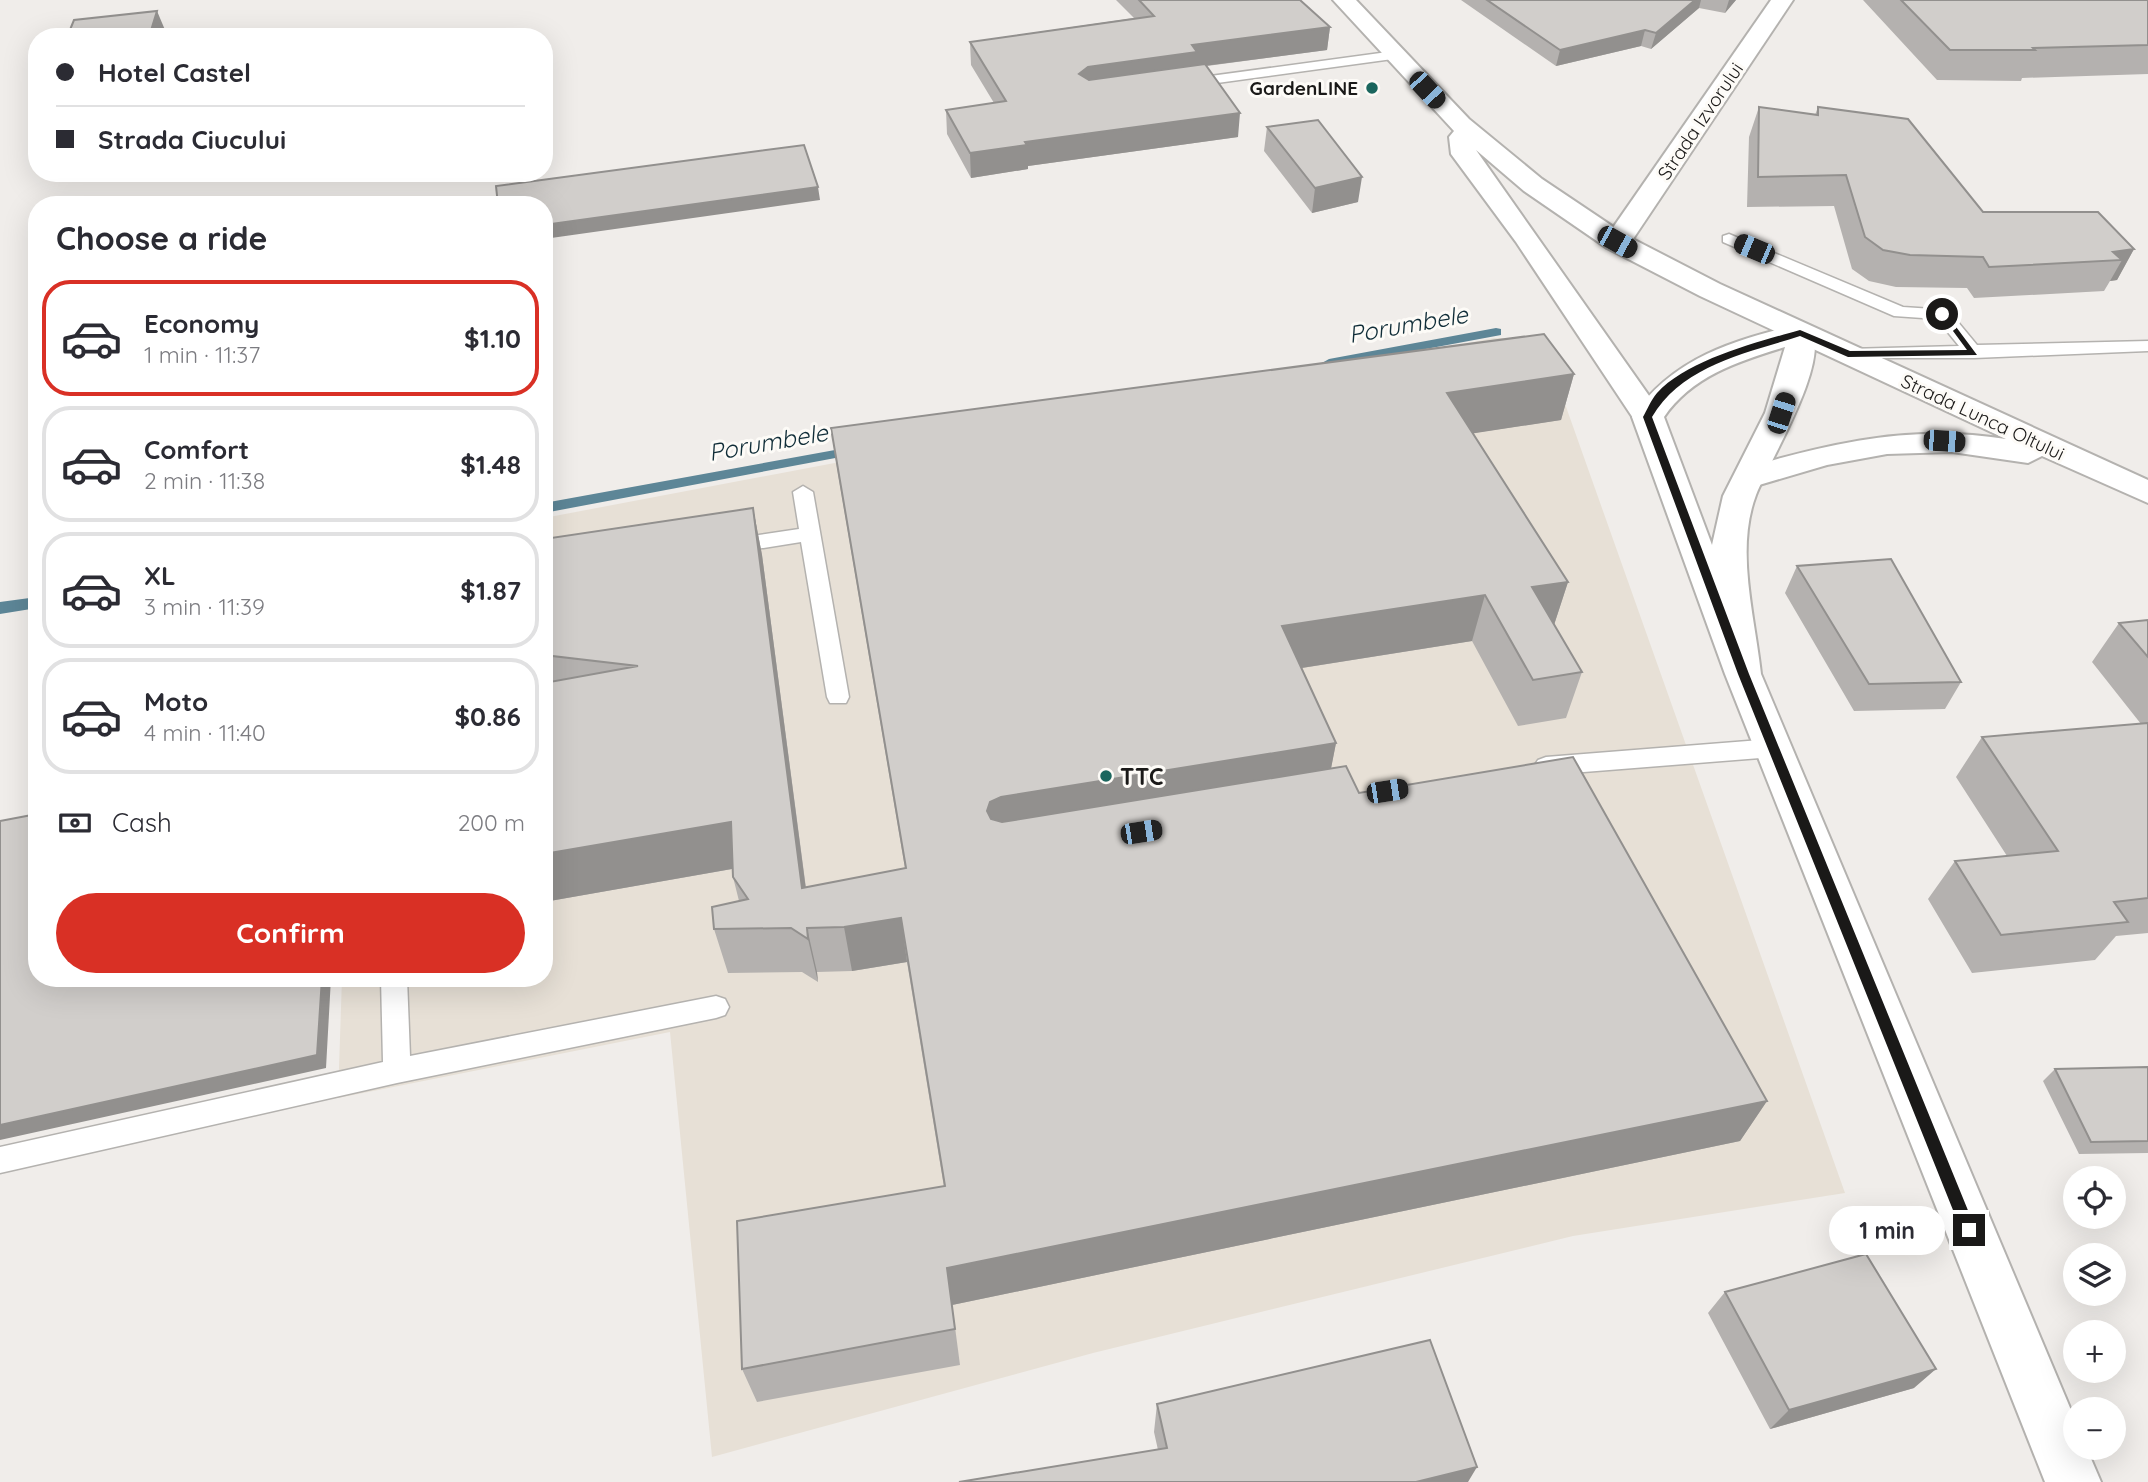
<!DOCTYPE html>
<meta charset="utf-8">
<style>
:root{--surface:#fff;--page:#f7f7f7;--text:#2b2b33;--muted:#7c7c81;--line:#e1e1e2;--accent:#d93025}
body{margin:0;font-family:Quicksand,sans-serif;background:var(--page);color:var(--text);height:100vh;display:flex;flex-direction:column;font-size:26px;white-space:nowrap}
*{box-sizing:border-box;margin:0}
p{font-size:23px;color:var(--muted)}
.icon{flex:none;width:38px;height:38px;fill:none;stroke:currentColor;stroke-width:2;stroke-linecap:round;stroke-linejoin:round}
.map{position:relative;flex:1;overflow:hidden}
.panel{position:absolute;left:28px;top:196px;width:525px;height:791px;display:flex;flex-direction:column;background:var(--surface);border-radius:28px;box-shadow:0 7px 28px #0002}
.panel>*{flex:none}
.banner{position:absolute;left:28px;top:28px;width:525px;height:154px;border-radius:28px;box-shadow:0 7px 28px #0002;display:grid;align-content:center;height:154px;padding:0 28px;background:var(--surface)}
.buttons{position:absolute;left:2063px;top:1166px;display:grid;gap:14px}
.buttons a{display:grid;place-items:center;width:63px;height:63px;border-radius:50%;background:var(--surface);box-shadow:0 7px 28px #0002;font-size:35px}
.end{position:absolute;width:32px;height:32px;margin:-16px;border:9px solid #1a1918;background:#fff;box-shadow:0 0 0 4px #fff}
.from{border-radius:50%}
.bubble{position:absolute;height:49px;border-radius:24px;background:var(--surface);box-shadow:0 7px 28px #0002;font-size:23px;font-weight:700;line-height:49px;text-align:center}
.car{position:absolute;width:21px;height:42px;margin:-21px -10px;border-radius:9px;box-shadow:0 0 5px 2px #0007;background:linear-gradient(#222 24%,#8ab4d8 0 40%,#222 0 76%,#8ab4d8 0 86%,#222 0)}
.banner b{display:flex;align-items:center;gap:24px;height:66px;font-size:26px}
.banner b+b{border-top:2px solid var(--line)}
.banner i{width:18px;height:18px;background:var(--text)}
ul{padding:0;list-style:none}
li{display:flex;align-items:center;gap:21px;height:116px;margin:0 14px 10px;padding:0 14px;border:4px solid var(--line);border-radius:28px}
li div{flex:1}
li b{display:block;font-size:26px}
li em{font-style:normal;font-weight:700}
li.current{border-color:var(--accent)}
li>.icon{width:63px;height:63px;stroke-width:1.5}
h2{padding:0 28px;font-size:32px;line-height:84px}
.pay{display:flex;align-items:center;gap:18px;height:77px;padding:0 28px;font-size:26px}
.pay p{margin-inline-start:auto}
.cta{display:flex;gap:14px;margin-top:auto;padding:14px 28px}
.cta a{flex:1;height:80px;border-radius:42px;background:var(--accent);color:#fff;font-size:28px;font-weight:700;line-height:80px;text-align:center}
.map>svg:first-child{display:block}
.built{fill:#e7e0d6}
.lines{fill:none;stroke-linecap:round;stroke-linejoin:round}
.stream{fill:#5d8697;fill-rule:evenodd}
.service-casing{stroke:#b4b2af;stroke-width:3}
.minor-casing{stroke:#b4b2af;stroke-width:4}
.secondary-casing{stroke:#b4b2af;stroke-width:4}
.primary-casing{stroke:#b4b2af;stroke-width:4}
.service{fill:#fff;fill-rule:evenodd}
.minor{fill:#fff;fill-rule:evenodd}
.secondary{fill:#fff;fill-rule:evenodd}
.primary{fill:#fff;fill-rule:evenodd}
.wall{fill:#b4b1af}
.shaded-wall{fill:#92908e}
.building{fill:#d1cecb;stroke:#92908e;stroke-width:2}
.route{fill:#1a1918}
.poi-dot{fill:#1b665e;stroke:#fdfbf7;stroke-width:2.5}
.labels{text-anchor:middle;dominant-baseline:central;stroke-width:6;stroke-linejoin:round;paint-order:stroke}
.far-poi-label{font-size:19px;font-weight:bold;fill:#1a1918;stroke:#fdfbf7;text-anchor:end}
.far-street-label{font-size:19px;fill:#1a1918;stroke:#fdfbf7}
.poi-label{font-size:23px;font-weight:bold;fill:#1a1918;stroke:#fdfbf7;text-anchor:start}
.water-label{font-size:24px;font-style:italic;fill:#102d38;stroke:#fdfbf7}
</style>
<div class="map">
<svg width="2148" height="1482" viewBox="0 0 2148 1482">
<rect width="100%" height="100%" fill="#f0edea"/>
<path class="built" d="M1494,338H1520L1548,356L1845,1193L1573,1236L1093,1353L712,1457L670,1032L338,1098L342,978H544V518Z"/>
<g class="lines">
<path class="stream" d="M1496,328L1501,329V335L1329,367L1322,363L1329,359Z
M857,446L862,447V453L544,513V503Z
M37,597V608L0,614V602Z"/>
<defs>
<path id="service" d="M1395,51L1402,55L1400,58L1188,87L1181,83L1188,79Z
M1729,234L1903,307L1948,310L1977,345L2148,341V351L1974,358H1842L1839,354L1842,350L1848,349L1959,346L1937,319L1894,316L1723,242V236Z
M803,486L813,492L849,697L846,703H830L827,697L801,542L731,553L721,546L731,539L799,529L793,492Z
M1773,739L1781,742L1784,748L1781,754L1773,757L1546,775L1538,772L1534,766L1538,760L1546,757Z
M381,978H407L410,1056L716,996L725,999L729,1007L725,1015L716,1018L397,1083L0,1173V1147L383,1062Z"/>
<path id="minor" d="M1771,0H1793L1627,248H1607L1603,242Z"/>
<path id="secondary" d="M1800,324L1810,327C1833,359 1769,461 1756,495C1735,550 1755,617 1761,674L2076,1422V1447H2086L2101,1482H2045L1725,674L1632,417C1674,357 1732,341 1800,324ZM1785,347L1765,413L1723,496L1712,545L1664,417C1692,376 1739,361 1785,347Z"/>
<path id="primary" d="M1333,0H1356L1469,119L1542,179L1627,236L1720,284L2148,480V503L2042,456L2028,463L1952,452L1887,454L1827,465L1749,488L1737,485L1733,478L1737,471C1827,443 1912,424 2006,439L1700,296L1607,248L1524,191L1476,150L1664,417L1659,424L1648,426L1637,424L1516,242L1451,154L1449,137L1454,131Z"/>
</defs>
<use href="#service" class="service-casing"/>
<use href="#minor" class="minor-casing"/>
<use href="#secondary" class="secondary-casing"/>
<use href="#primary" class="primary-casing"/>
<use href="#service" class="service"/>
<use href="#minor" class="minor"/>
<use href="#secondary" class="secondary"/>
<use href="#primary" class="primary"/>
</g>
<path class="wall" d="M1116,0H1300L1330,27L1327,50L1207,66L1238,137L1028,166V169L971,178L947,134L946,110L994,103L971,65L970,42L1134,18Z
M1461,0H1736L1725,13L1699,8L1651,49L1641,46L1556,66Z
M1863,0H2148V74L2022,78L2021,81L1937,80Z
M1759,107L1815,115L1818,107L1983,212L2134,249L2117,280L2110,281L2104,291L1974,298L1967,288L1896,287L1869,281L1852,269L1834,206L1747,207L1749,137Z
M1267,127L1358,202L1312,213L1264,151Z
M1574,374L1561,420L1473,433L1568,582L1554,625L1582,672L1566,718L1518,726L1472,641L1302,668L1336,743L1331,768L1359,793L1767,1101L1740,1141L952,1305L960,1365L757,1402L742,1369L944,1187L907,962L852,971L817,972L818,982L802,972L728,973L714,929L739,901L733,877L732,869L544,902V539L753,508L762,555L806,888L905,868L838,474L831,428Z
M1797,566L1961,682L1945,709L1854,711L1785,593Z
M2148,620V933L2116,936L2095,960L1972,973L1928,899L1955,861L2007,856L1956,777L1982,737L2141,724L2092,662L2119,623Z
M2148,1067V1153L2079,1154L2043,1081L2055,1069Z
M1725,1292L1914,1388L1770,1429L1708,1313Z
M1157,1404L1468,1482L1158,1450L1154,1432Z"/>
<path class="shaded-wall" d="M1695,0H1701L1699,8L1651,49L1656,33Z
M1729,0H1736L1725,13Z
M157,11L168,37H149Z
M1330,27L1327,50L1196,67L1088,90L1079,74L1088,67L1192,45Z
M1645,30L1641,46L1556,66L1560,50Z
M1240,113L1238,137L1028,166V169L971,178L970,153L1025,142Z
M1362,177L1358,202L1312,213L1315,188Z
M818,187L820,200L544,239V225Z
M2134,249L2117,280L2110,281L2122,260L2113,252Z
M1574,374L1561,420L1437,439L1447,393Z
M753,508L762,555L811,928L802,888Z
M1568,582L1553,628L1532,587Z
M1485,595L1472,641L1276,672L1282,626Z
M1336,743L1327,789L1004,842L987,811L990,802L1001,797Z
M731,822L743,867L544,902V854Z
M901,918L907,962L852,971L844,927Z
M807,928L817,972L818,982L808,939Z
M322,978H331L326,1068L0,1140V1125Z
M1767,1101L1740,1141L952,1305L960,1365L947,1268Z
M1936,1369L1914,1388L1770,1429L1789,1410Z
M1477,1467L1468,1482H1416Z"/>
<path class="building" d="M1139,0H1300L1330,27L1192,45L1197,52L1088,67L1079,74L1089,80L1205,64L1240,113L1025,142L1027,145L970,153L946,110L1006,101L970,42L1154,16Z
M1487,0H1695L1656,33L1645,30L1560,50Z
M1901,0H2148V45L2033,48L2035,50H1950Z
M157,11L149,37H67L74,20Z
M1759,107L1818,115V107L1908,119L1983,212H2098L2134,249L2113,252L2122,260L1989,267L1983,257L1910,255L1883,250L1865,237L1846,175L1758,177Z
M1318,120L1362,177L1315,188L1267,127Z
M804,145L818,187L544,225V205H498L496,186Z
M1544,334L1574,374L1447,393L1568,582L1532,587L1582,672L1533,680L1485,595L1282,626L1336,743L1001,797L990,802L987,811L991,819L1002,822L1346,766L1359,793L1573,757L1767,1101L947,1268L955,1329L742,1369L737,1221L945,1186L901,918L844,927L807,928L808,939L791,928L714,929L712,907L748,899L733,877L731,822L544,854V683L638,666L544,655V539L753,508L802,888L906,868L831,428Z
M1891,559L1961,682L1869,684L1797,566Z
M2148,620V657L2119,623Z
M2148,723V898L2114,902L2128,922L2001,935L1955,861L2058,851L1982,737Z
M37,814V978H322L317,1055L0,1125V821Z
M2148,1067V1141L2091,1142L2055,1069Z
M1866,1254L1936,1369L1789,1410L1725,1292Z
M1430,1340L1477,1467L1416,1482H959L1167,1448L1157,1404Z"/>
<path class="route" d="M1939,312H1945L1977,355L1848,357L1800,336C1747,353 1682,365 1652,417L1749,674L1976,1230L1969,1237L1961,1230L1738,674L1643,417C1647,410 1651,400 1657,393C1687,360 1757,342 1800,330L1850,351L1967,350Z"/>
<g class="poi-dot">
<circle cx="1372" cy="88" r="7"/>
<circle cx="1106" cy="776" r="7"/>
</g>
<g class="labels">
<g class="far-poi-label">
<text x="1358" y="88">GardenLINE</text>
</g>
<g class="far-street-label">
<text transform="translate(1700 121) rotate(-56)">Strada Izvorului</text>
<text transform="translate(1983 417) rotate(25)">Strada Lunca Oltului</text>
</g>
<g class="poi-label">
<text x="1120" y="776">TTC</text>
</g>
<g class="water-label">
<text transform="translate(1408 324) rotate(-10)">Porumbele</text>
<text transform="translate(768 442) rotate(-10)">Porumbele</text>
</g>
</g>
</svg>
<div class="buttons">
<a><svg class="icon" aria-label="locate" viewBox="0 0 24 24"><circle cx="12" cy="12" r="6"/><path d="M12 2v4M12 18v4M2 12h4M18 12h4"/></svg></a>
<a><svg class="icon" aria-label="layers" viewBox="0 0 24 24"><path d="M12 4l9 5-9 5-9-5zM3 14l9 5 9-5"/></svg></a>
<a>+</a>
<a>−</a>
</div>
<i class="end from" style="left:1942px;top:314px"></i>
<i class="end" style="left:1969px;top:1230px"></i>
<div class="bubble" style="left:1829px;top:1206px;width:116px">1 min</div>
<i class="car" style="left:1427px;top:90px;rotate:137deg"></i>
<i class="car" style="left:1617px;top:242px;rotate:119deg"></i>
<i class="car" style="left:1754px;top:249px;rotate:293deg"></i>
<i class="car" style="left:1781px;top:413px;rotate:18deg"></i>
<i class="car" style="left:1944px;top:441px;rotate:94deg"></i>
<i class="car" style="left:1387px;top:791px;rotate:81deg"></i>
<i class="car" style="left:1141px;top:832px;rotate:81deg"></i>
<div class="banner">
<b><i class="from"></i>Hotel Castel</b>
<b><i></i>Strada Ciucului</b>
</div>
<section class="panel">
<h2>Choose a ride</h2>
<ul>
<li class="current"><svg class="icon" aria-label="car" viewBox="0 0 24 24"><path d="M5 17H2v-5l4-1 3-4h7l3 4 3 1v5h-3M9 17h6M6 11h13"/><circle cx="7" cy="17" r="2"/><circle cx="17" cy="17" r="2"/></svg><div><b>Economy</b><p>1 min · 11:37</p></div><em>$1.10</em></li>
<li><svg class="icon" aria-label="car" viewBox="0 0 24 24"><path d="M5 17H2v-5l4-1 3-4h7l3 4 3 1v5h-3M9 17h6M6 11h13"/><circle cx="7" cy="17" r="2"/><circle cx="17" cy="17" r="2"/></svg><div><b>Comfort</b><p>2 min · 11:38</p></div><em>$1.48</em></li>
<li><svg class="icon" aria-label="car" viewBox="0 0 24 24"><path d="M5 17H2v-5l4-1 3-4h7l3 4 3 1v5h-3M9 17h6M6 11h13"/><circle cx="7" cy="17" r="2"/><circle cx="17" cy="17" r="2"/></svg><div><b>XL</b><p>3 min · 11:39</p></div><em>$1.87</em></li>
<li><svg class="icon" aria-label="car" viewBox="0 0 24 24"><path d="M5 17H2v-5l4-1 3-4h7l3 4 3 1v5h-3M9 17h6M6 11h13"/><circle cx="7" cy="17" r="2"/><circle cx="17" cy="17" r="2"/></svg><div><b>Moto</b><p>4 min · 11:40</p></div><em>$0.86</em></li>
</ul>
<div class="pay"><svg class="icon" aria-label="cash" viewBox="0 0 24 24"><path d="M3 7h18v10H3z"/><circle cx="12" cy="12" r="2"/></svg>Cash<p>200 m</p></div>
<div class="cta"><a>Confirm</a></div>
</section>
</div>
